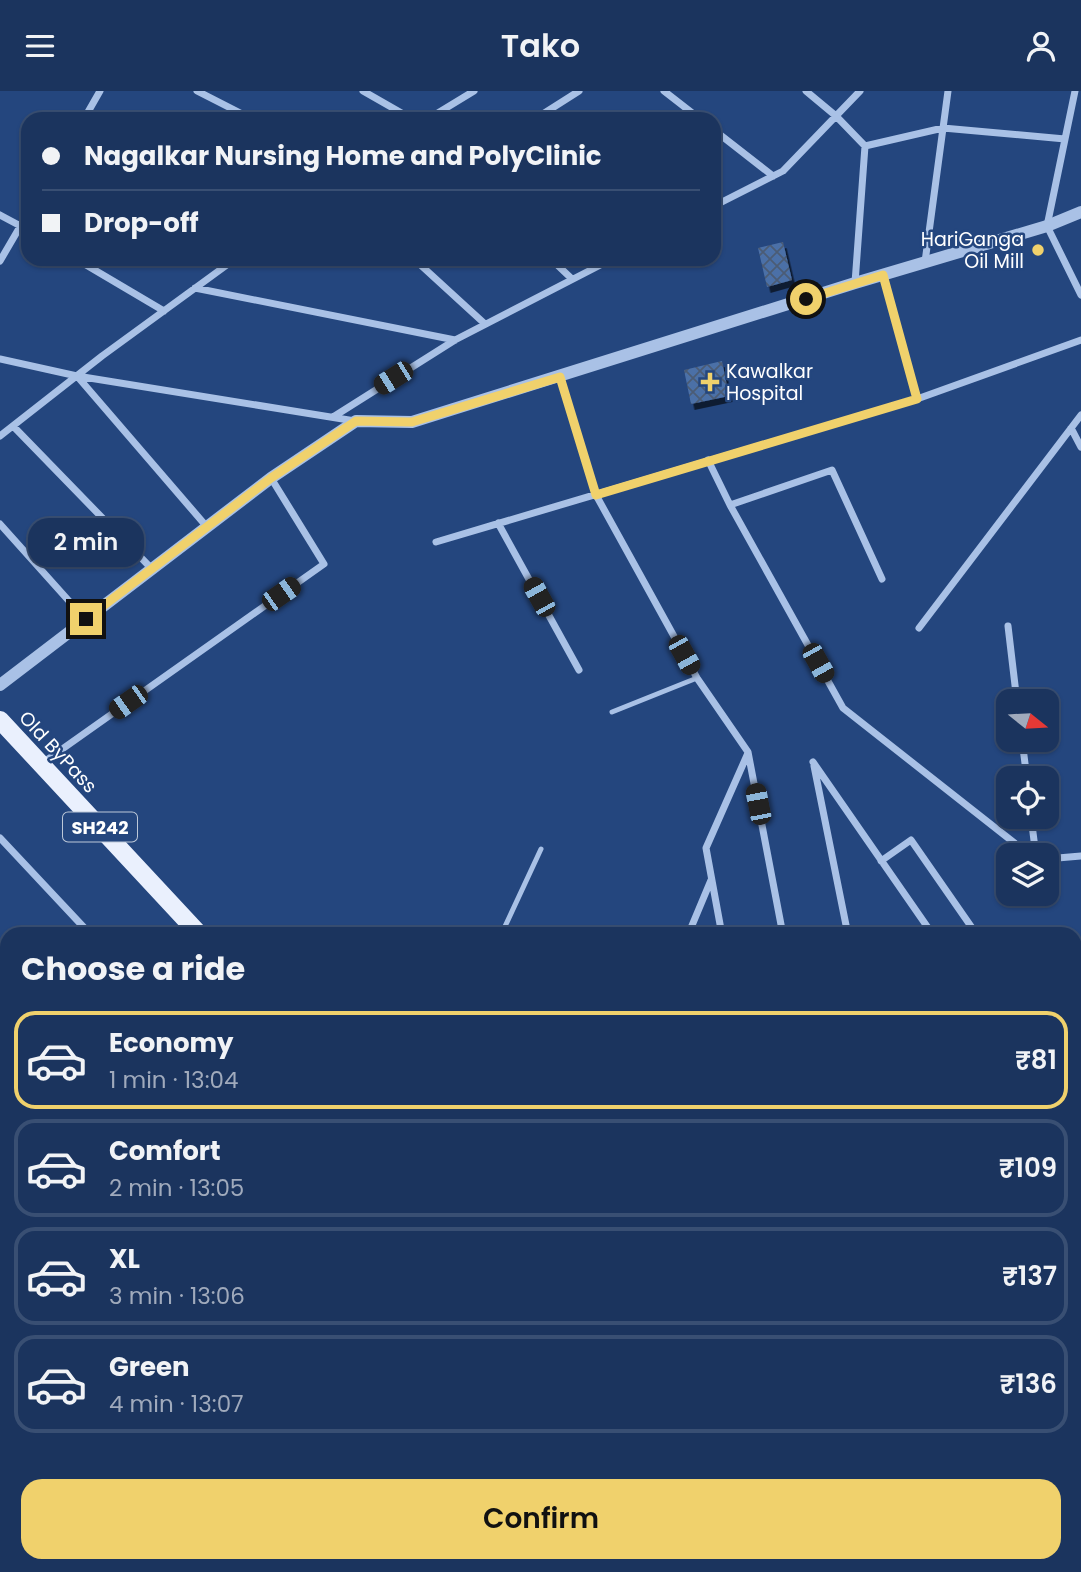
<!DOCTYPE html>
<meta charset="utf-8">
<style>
:root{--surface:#1b345e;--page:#243c64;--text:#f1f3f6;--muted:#a0aabc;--line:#394f73;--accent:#f0d16c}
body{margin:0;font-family:Poppins,sans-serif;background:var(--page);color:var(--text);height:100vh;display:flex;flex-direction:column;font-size:26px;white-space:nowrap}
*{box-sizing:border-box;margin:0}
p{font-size:23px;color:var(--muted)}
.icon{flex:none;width:38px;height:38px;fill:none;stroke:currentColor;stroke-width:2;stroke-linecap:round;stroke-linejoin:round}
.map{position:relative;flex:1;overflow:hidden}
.details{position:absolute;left:0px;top:836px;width:1082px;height:646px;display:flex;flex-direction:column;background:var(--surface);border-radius:21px 21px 0 0;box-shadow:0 2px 5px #0004,0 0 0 2px var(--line)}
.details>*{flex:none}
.hud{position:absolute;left:21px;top:21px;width:700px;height:154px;border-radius:21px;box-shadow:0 2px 5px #0004,0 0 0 2px var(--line);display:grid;align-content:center;height:154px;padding:0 21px;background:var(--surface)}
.needle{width:46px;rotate:108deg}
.buttons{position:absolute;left:996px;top:598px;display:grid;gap:14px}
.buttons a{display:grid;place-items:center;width:63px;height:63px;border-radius:14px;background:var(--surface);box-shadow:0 2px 5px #0004,0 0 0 2px var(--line);font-size:35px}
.end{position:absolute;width:32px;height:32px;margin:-16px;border:9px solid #f0d16c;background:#111;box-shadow:0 0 0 4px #111}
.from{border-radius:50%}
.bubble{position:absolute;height:49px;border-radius:21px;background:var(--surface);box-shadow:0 2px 5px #0004,0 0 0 2px var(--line);font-size:23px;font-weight:600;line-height:49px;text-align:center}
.car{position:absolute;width:21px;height:42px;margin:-21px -10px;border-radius:9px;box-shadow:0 0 5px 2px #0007;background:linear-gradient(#222 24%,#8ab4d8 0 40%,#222 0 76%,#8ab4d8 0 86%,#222 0)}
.hud b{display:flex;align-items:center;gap:24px;height:66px;font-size:26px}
.hud b+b{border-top:2px solid var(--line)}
.hud i{width:18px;height:18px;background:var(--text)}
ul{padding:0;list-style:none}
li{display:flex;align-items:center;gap:21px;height:98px;margin:0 14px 10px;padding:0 7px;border:4px solid var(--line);border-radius:21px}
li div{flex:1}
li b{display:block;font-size:26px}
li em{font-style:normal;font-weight:600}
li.current{border-color:var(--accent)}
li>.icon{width:63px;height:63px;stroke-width:1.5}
h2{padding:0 21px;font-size:32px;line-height:84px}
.button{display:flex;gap:14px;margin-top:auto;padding:14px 21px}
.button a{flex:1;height:80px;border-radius:21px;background:var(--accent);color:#111;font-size:28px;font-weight:600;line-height:80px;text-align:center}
header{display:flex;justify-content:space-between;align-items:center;height:91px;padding:0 21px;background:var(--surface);font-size:32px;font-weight:600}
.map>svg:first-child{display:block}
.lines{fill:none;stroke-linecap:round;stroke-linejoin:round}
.stream{stroke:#9dbbe7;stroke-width:4.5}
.building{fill:url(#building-cross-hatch);filter:url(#shadow)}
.service{stroke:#a9c1e6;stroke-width:5}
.minor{stroke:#a9c1e6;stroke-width:7}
.tertiary{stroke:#a9c1e6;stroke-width:12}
.secondary{stroke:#d2e0f5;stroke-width:14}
.primary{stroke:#eaf0fd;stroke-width:18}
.route{stroke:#f0d16c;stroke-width:9}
.poi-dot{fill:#f0d16c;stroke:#24467e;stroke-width:2.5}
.labels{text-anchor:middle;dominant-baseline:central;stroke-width:5;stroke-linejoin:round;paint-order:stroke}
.shield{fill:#24467e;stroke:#bdc8d8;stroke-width:2}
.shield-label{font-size:18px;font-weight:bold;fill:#fff}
.poi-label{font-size:19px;fill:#fff;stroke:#24467e;text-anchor:end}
.street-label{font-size:19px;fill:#fff;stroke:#24467e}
</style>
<header><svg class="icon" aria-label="menu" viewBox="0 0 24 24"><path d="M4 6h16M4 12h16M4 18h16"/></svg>Tako<svg class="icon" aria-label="person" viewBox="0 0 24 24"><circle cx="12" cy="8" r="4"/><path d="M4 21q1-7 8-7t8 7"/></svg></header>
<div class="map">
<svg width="1081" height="1481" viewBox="0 0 1081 1481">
<defs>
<pattern id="building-cross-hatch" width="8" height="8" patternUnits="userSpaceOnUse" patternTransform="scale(1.75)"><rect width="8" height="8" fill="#4c70a7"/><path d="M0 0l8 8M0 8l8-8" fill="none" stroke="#4c5c75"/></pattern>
<filter id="shadow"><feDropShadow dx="3.5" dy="6" stdDeviation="0" flood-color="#0009"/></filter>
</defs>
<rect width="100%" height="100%" fill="#24467e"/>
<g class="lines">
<path class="stream" d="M1074,1062L1081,1054
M559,1481L564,1475"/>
</g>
<path class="building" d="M783,151L792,189L767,196L758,157Z
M722,270L729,305L691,313L684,279Z
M1074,1431L1081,1438V1450L1077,1453L1081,1460L1074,1466Z"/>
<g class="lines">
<path class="service" d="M612,621L697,587
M501,844L541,758"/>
<path class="minor" d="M197,0L252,28
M363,0L412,28
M664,0L700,28
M806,0L836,25L865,55L855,192
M1075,0L1047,135L1081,204
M84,28L100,0
M428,28L474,0
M535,28L579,0
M714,39L773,85
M865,55L943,37L1065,48
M714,115L783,80L860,0
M0,124L28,139
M76,168L164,220
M414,168L485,233
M551,168L572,188
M0,170L28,122
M925,171L948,0
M883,184L917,308
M195,197L455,249
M0,268L77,285L355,330
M77,285L207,436
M560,286L596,404L697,587L748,661L783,844
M333,326L455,249L612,168
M13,335L152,478
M1071,337L1081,356
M0,345L102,265L235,168
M708,369L730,414L843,617L1031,765
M730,414L832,379L882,488
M498,432L579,579
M0,433L86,529
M436,451L917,308L1081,249
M1008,535L1017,611
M919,537L1081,324
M1022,649L1027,688
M813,671L933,844
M41,673L324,473L271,387
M814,675L848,844
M1031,726L1036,765
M0,747L91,844
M1046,768L1081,765
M881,770L911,749L977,844
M688,844L711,789
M722,844L706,757L748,662
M0,896L7,900
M0,1013L7,1018
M1074,1207L1081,1213
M0,1223L7,1222
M0,1305L7,1304
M1074,1314L1081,1321
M1074,1358L1081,1351
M0,1392L7,1391
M0,1452L7,1459
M1074,1474L1081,1468
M22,1475L27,1481
M151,1475L156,1481
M378,1475L386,1481
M612,1475L627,1481
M914,1475L918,1481
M987,1475L993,1481
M1068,1475L1075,1481
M193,1481L197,1475
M302,1481L305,1475
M449,1481L454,1475
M597,1481L600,1475
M720,1481L723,1475
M948,1481L954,1475"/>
<path class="tertiary" d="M0,594L271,387L356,330L412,331L855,192L1047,135L1081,121"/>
<path class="secondary" d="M1074,912L1081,911
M0,1084L7,1082"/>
<path class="primary" d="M0,629L200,844
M759,1475L764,1481
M782,1475L787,1481"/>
</g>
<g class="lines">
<path class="route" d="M86,528L271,387L356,330L412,331L560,286L596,404L917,308L883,184L806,208"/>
</g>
<g class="poi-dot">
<circle cx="1038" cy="159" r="7"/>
<path d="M706.5 280.5h7v7h7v7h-7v7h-7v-7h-7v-7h7z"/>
</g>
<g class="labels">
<rect class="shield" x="63" y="721.5" width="74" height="29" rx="5"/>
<g class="shield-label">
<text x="100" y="736">SH242</text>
</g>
<g class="poi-label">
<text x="1024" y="148">HariGanga<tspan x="1024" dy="22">Oil Mill</tspan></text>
<text x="726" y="280" text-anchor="start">Kawalkar<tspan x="726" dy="22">Hospital</tspan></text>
</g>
<g class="street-label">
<text transform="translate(58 661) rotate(47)">Old ByPass</text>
</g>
</g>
</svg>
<div class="buttons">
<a><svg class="needle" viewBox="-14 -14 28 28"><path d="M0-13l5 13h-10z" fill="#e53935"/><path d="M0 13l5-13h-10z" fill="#a0aabc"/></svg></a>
<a><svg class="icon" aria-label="locate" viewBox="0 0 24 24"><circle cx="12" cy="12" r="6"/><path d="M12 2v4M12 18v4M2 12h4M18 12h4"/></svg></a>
<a><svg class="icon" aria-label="layers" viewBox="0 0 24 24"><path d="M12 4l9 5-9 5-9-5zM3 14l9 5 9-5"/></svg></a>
</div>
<i class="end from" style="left:806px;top:208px"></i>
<i class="end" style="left:86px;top:528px"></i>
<div class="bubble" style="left:28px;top:427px;width:116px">2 min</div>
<i class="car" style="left:393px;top:287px;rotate:238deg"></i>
<i class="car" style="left:281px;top:503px;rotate:55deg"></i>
<i class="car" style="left:539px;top:506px;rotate:331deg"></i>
<i class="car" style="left:684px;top:564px;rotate:151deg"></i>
<i class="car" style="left:818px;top:572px;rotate:151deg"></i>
<i class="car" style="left:128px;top:611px;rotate:235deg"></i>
<i class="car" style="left:758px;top:713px;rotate:349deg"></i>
<div class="hud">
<b><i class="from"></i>Nagalkar Nursing Home and PolyClinic</b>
<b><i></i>Drop-off</b>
</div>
<section class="details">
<h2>Choose a ride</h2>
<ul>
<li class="current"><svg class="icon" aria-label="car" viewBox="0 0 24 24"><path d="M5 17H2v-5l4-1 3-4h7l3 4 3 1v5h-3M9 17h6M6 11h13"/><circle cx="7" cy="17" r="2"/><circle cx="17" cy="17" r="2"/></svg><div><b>Economy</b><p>1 min · 13:04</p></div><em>₹81</em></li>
<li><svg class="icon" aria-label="car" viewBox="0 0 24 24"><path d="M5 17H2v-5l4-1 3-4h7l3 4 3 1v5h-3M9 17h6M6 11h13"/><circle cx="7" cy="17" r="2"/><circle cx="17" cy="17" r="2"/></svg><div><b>Comfort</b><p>2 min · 13:05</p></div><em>₹109</em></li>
<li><svg class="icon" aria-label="car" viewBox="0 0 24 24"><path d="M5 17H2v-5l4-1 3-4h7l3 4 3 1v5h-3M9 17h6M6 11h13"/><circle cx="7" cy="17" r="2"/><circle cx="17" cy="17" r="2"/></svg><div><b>XL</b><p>3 min · 13:06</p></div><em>₹137</em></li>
<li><svg class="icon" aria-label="car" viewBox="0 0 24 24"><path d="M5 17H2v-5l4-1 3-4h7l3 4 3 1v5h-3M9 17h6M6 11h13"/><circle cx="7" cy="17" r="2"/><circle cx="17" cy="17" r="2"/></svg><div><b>Green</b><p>4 min · 13:07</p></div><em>₹136</em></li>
</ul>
<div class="button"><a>Confirm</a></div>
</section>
</div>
